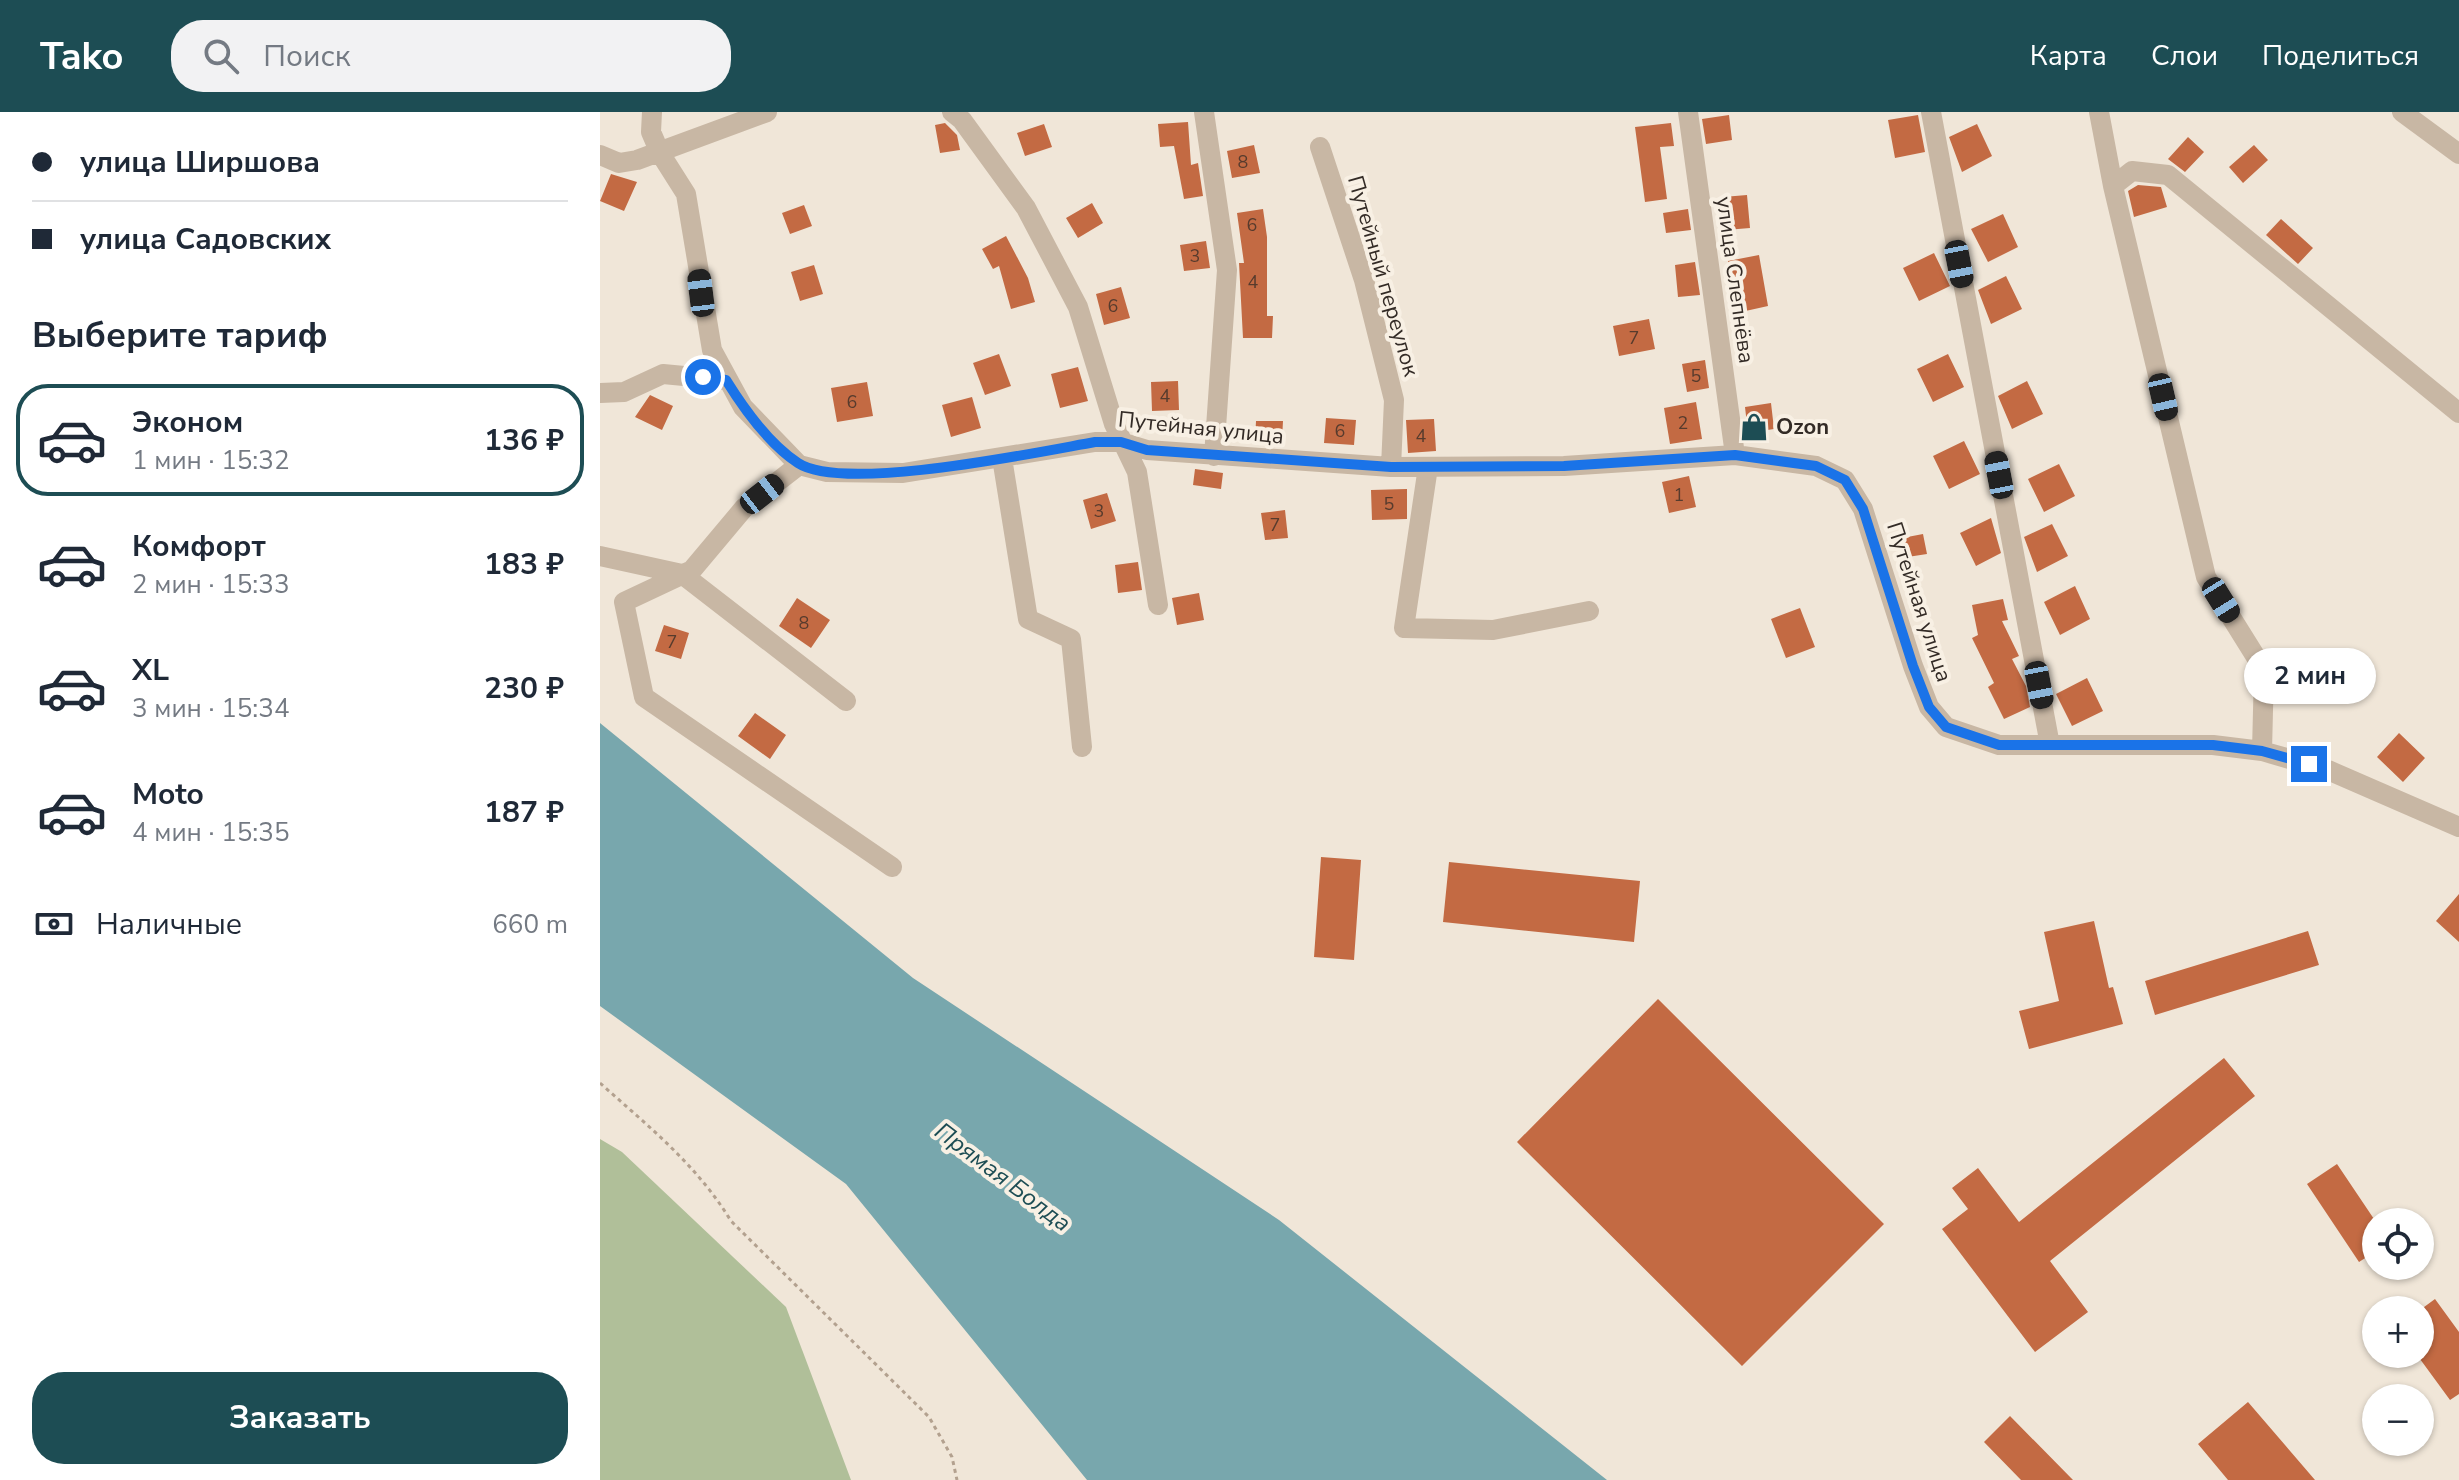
<!DOCTYPE html>
<html lang="ru">
<meta charset="utf-8">
<style>
:root{--surface:#fff;--page:#f2f2f3;--text:#1f2937;--muted:#747a83;--line:#e0e1e3;--accent:#1d4d54}
body{margin:0;font-family:"Nunito Sans",sans-serif;background:var(--page);color:var(--text);height:100vh;display:flex;flex-direction:column;font-size:30px;white-space:nowrap}
*{box-sizing:border-box;margin:0}
p{font-size:26px;color:var(--muted)}
.icon{flex:none;width:44px;height:44px;fill:none;stroke:currentColor;stroke-width:2;stroke-linecap:round;stroke-linejoin:round}
.map{position:relative;flex:1;overflow:hidden}
.sheet{display:flex;flex-direction:column;background:var(--surface);width:600px}
.sheet>*{flex:none}
.guide{display:grid;align-content:center;height:176px;padding:0 32px;background:var(--surface)}
.tools{position:absolute;left:1762px;top:1096px;display:grid;gap:16px}
.tools a{display:grid;place-items:center;width:72px;height:72px;border-radius:50%;background:var(--surface);box-shadow:0 2px 6px #0004;font-size:40px}
.end{position:absolute;width:36px;height:36px;margin:-18px;border:10px solid #1a73e8;background:#fff;box-shadow:0 0 0 4px #fff}
.from{border-radius:50%}
.bubble{position:absolute;height:56px;border-radius:28px;background:var(--surface);box-shadow:0 2px 6px #0004;font-size:26px;font-weight:700;line-height:56px;text-align:center}
.car{position:absolute;width:24px;height:48px;margin:-24px -12px;border-radius:10px;box-shadow:0 0 6px 2px #0007;background:linear-gradient(#222 24%,#8ab4d8 0 40%,#222 0 76%,#8ab4d8 0 86%,#222 0)}
.guide b{display:flex;align-items:center;gap:28px;height:76px;font-size:30px}
.guide b+b{border-top:2px solid var(--line)}
.guide i{width:20px;height:20px;background:var(--text)}
ul{padding:0;list-style:none}
li{display:flex;align-items:center;gap:24px;height:112px;margin:0 16px 12px;padding:0 16px;border:4px solid transparent;border-radius:32px}
li div{flex:1}
li b{display:block;font-size:30px}
li em{font-style:normal;font-weight:700}
li.selected{border-color:var(--accent)}
li>.icon{width:72px;height:72px;stroke-width:1.5}
h2{padding:0 32px;font-size:36px;line-height:96px}
.pay{display:flex;align-items:center;gap:20px;height:88px;padding:0 32px;font-size:30px}
.pay p{margin-inline-start:auto}
.primary-button{display:flex;gap:16px;margin-top:auto;padding:16px 32px}
.primary-button a{flex:1;height:92px;border-radius:32px;background:var(--accent);color:#fff;font-size:32px;font-weight:700;line-height:92px;text-align:center}
header{display:flex;align-items:center;gap:48px;box-sizing:border-box;height:112px;padding:0 40px;background:var(--accent);color:#fff}
header strong{font-size:38px}
nav{display:flex;gap:44px;margin-inline-start:auto;font-size:28px}
.search{width:560px;height:72px;background:var(--page);display:flex;align-items:center;gap:20px;box-sizing:border-box;padding:0 28px;border-radius:32px;color:var(--muted);font-size:30px}
main{display:flex;flex:1;min-height:0}
.map>svg:first-child{display:block}
.green{fill:#b0bf99}
.water{fill:#78a7ad}
.building{fill:#c36a43}
.lines{fill:none;stroke-linecap:round;stroke-linejoin:round}
.path{stroke:#b3a18f;stroke-width:3;stroke-dasharray:4 4;stroke-linecap:butt}
.minor{stroke:#c8b7a4;stroke-width:20}
.route{stroke:#1a73e8;stroke-width:10}
.labels{text-anchor:middle;dominant-baseline:central;stroke-width:8;stroke-linejoin:round;paint-order:stroke}
.number-label{font-size:18px;fill:#573b2d}
.street-label{font-size:22px;fill:#332b26;stroke:#f8f0e4}
.poi-label{font-size:22px;font-weight:bold;fill:#332b26;stroke:#f8f0e4;text-anchor:start}
.water-label{font-size:24px;font-style:italic;fill:#1d4d54;stroke:#f8f0e4}
</style>
<header>
<strong>Tako</strong>
<div class="search"><svg class="icon" aria-label="search" viewBox="0 0 24 24"><circle cx="10" cy="10" r="6"/><path d="M15 15l6 6"/></svg>Поиск</div>
<nav><a>Карта</a><a>Слои</a><a>Поделиться</a></nav>
</header>
<main>
<section class="sheet">
<div class="guide">
<b><i class="from"></i>улица Ширшова</b>
<b><i></i>улица Садовских</b>
</div>
<h2>Выберите тариф</h2>
<ul>
<li class="selected"><svg class="icon" aria-label="car" viewBox="0 0 24 24"><path d="M5 17H2v-5l4-1 3-4h7l3 4 3 1v5h-3M9 17h6M6 11h13"/><circle cx="7" cy="17" r="2"/><circle cx="17" cy="17" r="2"/></svg><div><b>Эконом</b><p>1 мин · 15:32</p></div><em>136 ₽</em></li>
<li><svg class="icon" aria-label="car" viewBox="0 0 24 24"><path d="M5 17H2v-5l4-1 3-4h7l3 4 3 1v5h-3M9 17h6M6 11h13"/><circle cx="7" cy="17" r="2"/><circle cx="17" cy="17" r="2"/></svg><div><b>Комфорт</b><p>2 мин · 15:33</p></div><em>183 ₽</em></li>
<li><svg class="icon" aria-label="car" viewBox="0 0 24 24"><path d="M5 17H2v-5l4-1 3-4h7l3 4 3 1v5h-3M9 17h6M6 11h13"/><circle cx="7" cy="17" r="2"/><circle cx="17" cy="17" r="2"/></svg><div><b>XL</b><p>3 мин · 15:34</p></div><em>230 ₽</em></li>
<li><svg class="icon" aria-label="car" viewBox="0 0 24 24"><path d="M5 17H2v-5l4-1 3-4h7l3 4 3 1v5h-3M9 17h6M6 11h13"/><circle cx="7" cy="17" r="2"/><circle cx="17" cy="17" r="2"/></svg><div><b>Moto</b><p>4 мин · 15:35</p></div><em>187 ₽</em></li>
</ul>
<div class="pay"><svg class="icon" aria-label="cash" viewBox="0 0 24 24"><path d="M3 7h18v10H3z"/><circle cx="12" cy="12" r="2"/></svg>Наличные<p>660 m</p></div>
<div class="primary-button"><a>Заказать</a></div>
</section>
<div class="map">
<svg width="1859" height="1368" viewBox="0 0 1859 1368">
<rect width="100%" height="100%" fill="#f0e6d8"/>
<path class="green" d="M0,1027L22,1040L186,1195L251,1368H0Z"/>
<path class="water" d="M0,611L313,866L679,1108L1007,1368H487L246,1072L0,894Z"/>
<path class="building" d="M1129,3L1132,28L1106,32L1102,7Z
M1318,3L1325,40L1295,46L1288,8Z
M588,10L591,53L598,51L603,84L584,87L574,34L560,35L558,12Z
M345,11L357,23L360,38L340,41L335,13Z
M1071,11L1074,34L1060,35L1067,87L1045,90L1035,15Z
M444,12L452,35L425,44L417,21Z
M1377,12L1392,44L1362,60L1349,25Z
M1588,25L1604,40L1585,60L1568,47Z
M654,33L660,61L632,66L627,39Z
M1654,33L1668,48L1643,71L1629,55Z
M11,62L37,70L24,99L0,89Z
M1538,73L1561,75L1567,95L1534,105L1528,79Z
M1147,83L1150,116L1126,118L1123,85Z
M492,91L503,111L478,126L466,106Z
M204,93L212,114L190,122L182,101Z
M663,97L667,125V204H673L672,226H643L639,151H644L637,101Z
M1088,97L1091,118L1066,121L1063,101Z
M1403,102L1418,135L1388,150L1371,117Z
M1681,107L1713,136L1698,152L1666,123Z
M406,124L428,166L435,190L411,197L399,154L393,157L382,137Z
M606,129L610,156L584,159L580,133Z
M1334,141L1350,174L1319,189L1303,156Z
M1159,143L1168,194L1141,200L1128,149Z
M1095,150L1100,183L1078,185L1075,153Z
M214,153L223,182L200,189L191,160Z
M1406,164L1422,197L1391,212L1378,178Z
M521,175L530,206L504,213L496,182Z
M1049,207L1055,237L1019,244L1013,214Z
M399,242L411,274L385,283L373,251Z
M1348,242L1364,275L1333,290L1317,257Z
M1105,248L1109,276L1087,280L1082,252Z
M478,255L488,289L460,296L451,262Z
M578,269L579,298L552,299L551,270Z
M1427,269L1443,302L1412,317L1398,284Z
M267,270L273,304L237,310L231,276Z
M50,283L73,294L62,318L35,305Z
M372,285L381,316L351,325L342,293Z
M1096,290L1102,327L1070,332L1064,296Z
M1171,291L1174,317L1148,321L1145,295Z
M726,306L756,308L754,333L724,331Z
M834,307L836,339L808,341L806,308Z
M656,309H683L682,328H655Z
M1364,329L1380,362L1349,377L1333,344Z
M1459,352L1475,384L1444,400L1428,367Z
M595,357L623,361L621,377L593,373Z
M1089,364L1096,395L1069,401L1062,370Z
M807,377V407L772,408L771,378Z
M507,381L516,409L491,417L483,388Z
M685,398L688,426L665,428L661,401Z
M1391,406L1401,441L1376,454L1360,421Z
M1452,412L1468,444L1437,460L1424,425Z
M1323,422L1327,442L1301,446L1297,427Z
M538,450L542,478L518,481L515,453Z
M1475,474L1490,507L1460,523L1444,490Z
M599,481L604,508L577,513L572,486Z
M197,486L230,508L211,536L179,514Z
M1403,487L1408,508L1402,509L1419,544L1412,547L1426,574L1430,595L1404,607L1388,575L1394,571L1372,526L1378,523L1372,493Z
M1200,496L1215,535L1186,546L1171,507Z
M64,513L89,521L81,547L55,539Z
M1487,566L1503,599L1472,614L1456,582Z
M155,601L186,623L170,647L138,624Z
M1799,621L1825,646L1803,670L1777,645Z
M721,745L761,748L754,848L714,845Z
M849,750L1040,769L1034,830L843,810Z
M1859,782V830L1836,809Z
M1494,809L1509,876L1513,875L1523,912L1429,937L1419,899L1459,889L1444,820Z
M1708,819L1719,853L1555,903L1545,869Z
M1058,887L1284,1112L1142,1254L917,1030Z
M1624,946L1655,984L1450,1149L1488,1200L1435,1240L1342,1117L1368,1097L1352,1076L1378,1056L1419,1110Z
M1737,1052L1776,1110V1139L1759,1150L1707,1072Z
M1835,1187L1859,1220V1282L1850,1288L1820,1247V1198Z
M1648,1290L1715,1368H1628L1598,1332Z
M1410,1304L1473,1368H1421L1384,1330Z"/>
<g class="lines">
<path class="path" d="M0,971C48,1014 97,1053 131,1109L329,1305L352,1345L357,1368"/>
<path class="minor" d="M52,0L51,20L60,41L86,82L112,238L143,295L199,353L227,360L303,361L495,330H521L547,338L791,355L964,354L1135,343L1216,354L1245,368L1263,397L1313,554L1329,595L1346,615L1399,633H1613L1662,639L1728,658L1859,715
M352,0L362,8L426,96L478,195L514,312L537,360L558,493
M604,0L627,158L614,344
M1088,0L1135,343
M1331,0L1450,633
M1499,0L1513,74L1606,465L1664,558L1662,639
M1802,0L1859,42
M720,35L764,168L794,288L791,355
M0,43L19,51L37,48L167,0
M1513,74L1532,59L1568,63L1859,301
M0,281L24,280L63,262L126,268
M402,346L428,507L471,527L482,635
M199,353L144,396L92,458L24,490L44,585L292,755
M828,355L804,516L893,518L989,499
M0,444L82,462L246,589"/>
</g>
<g class="lines">
<path class="route" d="M103,265L126,268C144,297 169,332 198,351C243,381 438,340 495,330H521L547,338L791,355L964,354L1135,343L1216,354L1245,368L1263,397L1313,554L1329,595L1346,615L1399,633H1613L1662,639L1709,652"/>
</g>
<defs>
<symbol id="shop-bare" viewBox="-9 -9 18 18"><path d="M-5-2.5h2.3a2.7 3.5 0 0 1 5.4 0H5L5.5 6h-11ZM-1.5-2.5h3a1.5 2.3 0 0 0-3 0Z" fill="#1d4d54" stroke="#f8f0e4" stroke-width="2.5" paint-order="stroke"/></symbol>
</defs>
<g fill-rule="evenodd">
<use href="#shop-bare" x="1134" y="295" width="40" height="40"/>
</g>
<g class="labels">
<g class="number-label">
<text x="643" y="50">8</text>
<text x="652" y="113">6</text>
<text x="595" y="144">3</text>
<text x="653" y="170">4</text>
<text x="513" y="194">6</text>
<text x="1034" y="226">7</text>
<text x="1096" y="264">5</text>
<text x="565" y="284">4</text>
<text x="252" y="290">6</text>
<text x="1083" y="311">2</text>
<text x="740" y="319">6</text>
<text x="821" y="324">4</text>
<text x="1079" y="383">1</text>
<text x="789" y="392">5</text>
<text x="499" y="399">3</text>
<text x="675" y="413">7</text>
<text x="204" y="511">8</text>
<text x="72" y="530">7</text>
</g>
<g class="street-label">
<text transform="translate(783 164) rotate(74)">Путейный переулок</text>
<text transform="translate(1135 168) rotate(82)">улица Слепнёва</text>
<text transform="translate(601 316) rotate(6)">Путейная улица</text>
<text transform="translate(1319 490) rotate(72)">Путейная улица</text>
</g>
<g class="poi-label">
<text x="1176" y="315">Ozon</text>
</g>
<g class="water-label">
<text transform="translate(403 1065) rotate(37)">Прямая Болда</text>
</g>
</g>
</svg>
<div class="tools">
<a><svg class="icon" aria-label="locate" viewBox="0 0 24 24"><circle cx="12" cy="12" r="6"/><path d="M12 2v4M12 18v4M2 12h4M18 12h4"/></svg></a>
<a>+</a>
<a>−</a>
</div>
<i class="end from" style="left:103px;top:265px"></i>
<i class="end" style="left:1709px;top:652px"></i>
<div class="bubble" style="left:1644px;top:536px;width:132px">2 мин</div>
<i class="car" style="left:1359px;top:152px;rotate:169deg"></i>
<i class="car" style="left:101px;top:181px;rotate:353deg"></i>
<i class="car" style="left:1563px;top:285px;rotate:167deg"></i>
<i class="car" style="left:1399px;top:363px;rotate:349deg"></i>
<i class="car" style="left:162px;top:382px;rotate:52deg"></i>
<i class="car" style="left:1621px;top:488px;rotate:148deg"></i>
<i class="car" style="left:1439px;top:573px;rotate:169deg"></i>
</div>
</main>
